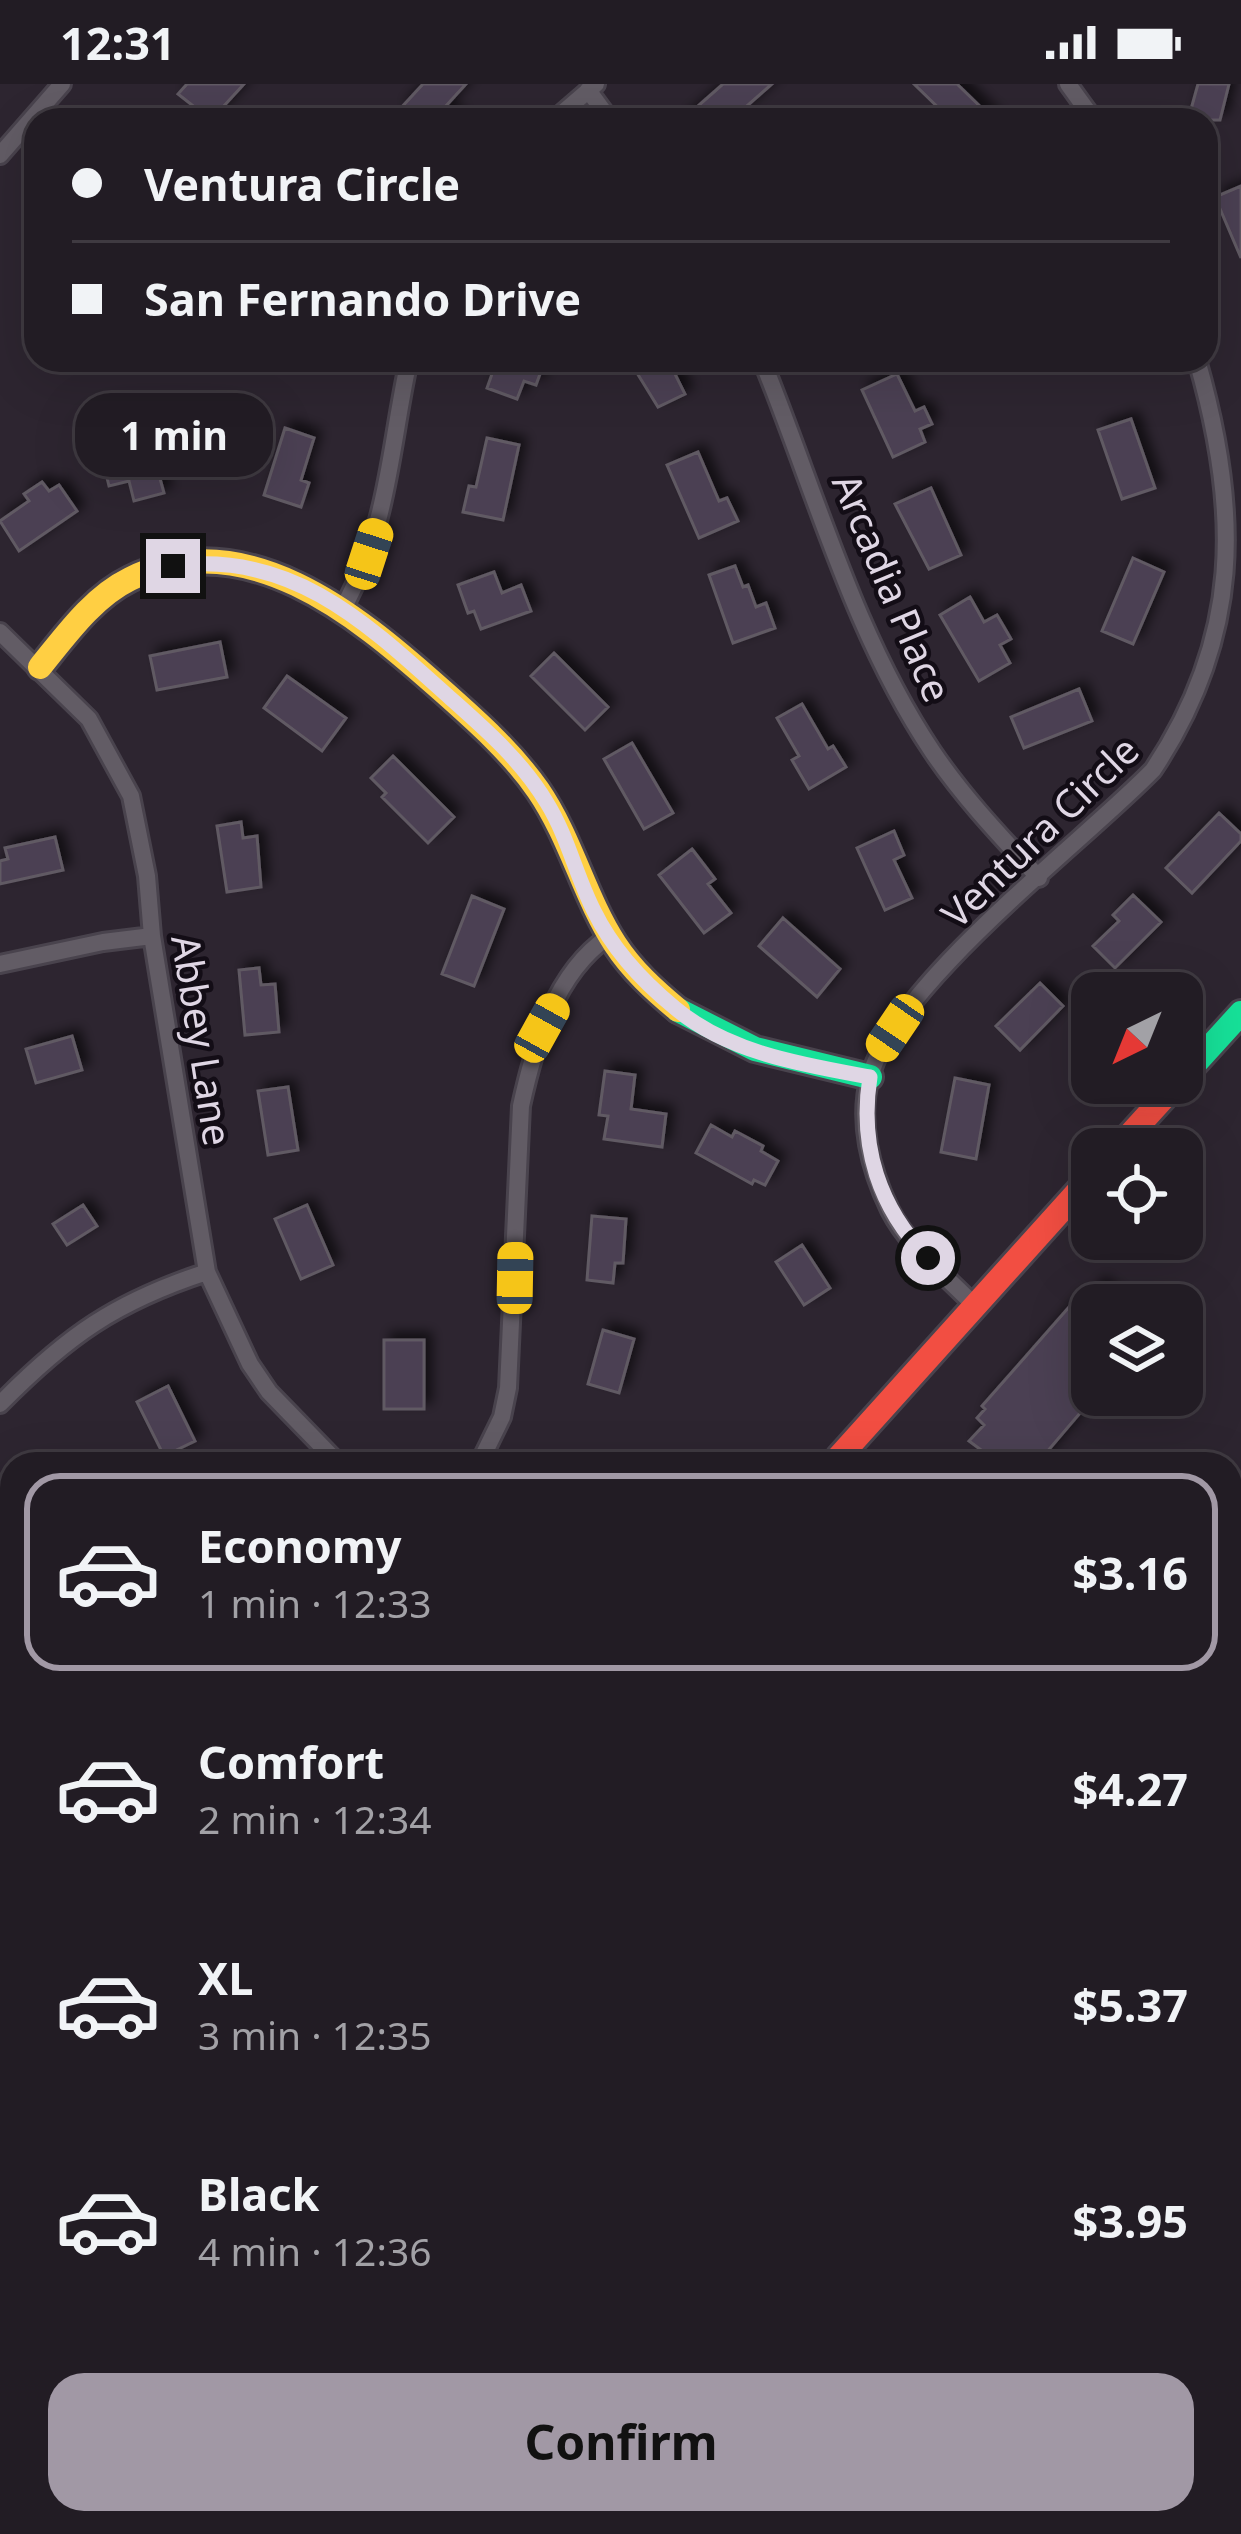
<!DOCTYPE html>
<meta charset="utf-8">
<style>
:root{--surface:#221c24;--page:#2e2931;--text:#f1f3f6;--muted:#a2a1a6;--line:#3f3a41;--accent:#a198a5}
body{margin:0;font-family:"Noto Sans",sans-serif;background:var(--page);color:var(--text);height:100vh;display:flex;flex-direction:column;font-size:45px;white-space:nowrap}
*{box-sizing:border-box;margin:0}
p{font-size:39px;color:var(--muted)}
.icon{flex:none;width:66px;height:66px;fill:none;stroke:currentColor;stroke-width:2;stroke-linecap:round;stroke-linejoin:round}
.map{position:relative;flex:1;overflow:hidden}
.side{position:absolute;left:0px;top:1368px;width:1242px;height:1083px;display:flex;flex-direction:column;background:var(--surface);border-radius:36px 36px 0 0;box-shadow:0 12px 48px #0002,0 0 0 3px var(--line)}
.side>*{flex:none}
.guide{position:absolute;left:24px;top:24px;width:1194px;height:264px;border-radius:36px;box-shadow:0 12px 48px #0002,0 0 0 3px var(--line);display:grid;align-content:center;height:264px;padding:0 48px;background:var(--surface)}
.needle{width:78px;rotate:223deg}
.buttons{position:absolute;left:1071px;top:888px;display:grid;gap:24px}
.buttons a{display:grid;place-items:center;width:132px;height:132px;border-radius:24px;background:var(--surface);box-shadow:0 12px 48px #0002,0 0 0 3px var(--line);font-size:60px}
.end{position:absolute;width:54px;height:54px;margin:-27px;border:15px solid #dfd6e4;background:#111;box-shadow:0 0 0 6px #111}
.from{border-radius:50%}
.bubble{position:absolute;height:84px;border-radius:36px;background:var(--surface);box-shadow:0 12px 48px #0002,0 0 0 3px var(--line);font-size:39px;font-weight:700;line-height:84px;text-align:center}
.car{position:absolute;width:36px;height:72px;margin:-36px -18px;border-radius:15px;box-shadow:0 0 9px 3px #0007;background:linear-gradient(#f5c518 24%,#345 0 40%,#f5c518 0 76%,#345 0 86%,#f5c518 0)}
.guide b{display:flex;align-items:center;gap:42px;height:114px;font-size:45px}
.guide b+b{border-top:3px solid var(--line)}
.guide i{width:30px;height:30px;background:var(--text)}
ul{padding:21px 0 0;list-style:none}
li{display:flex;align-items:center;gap:36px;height:198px;margin:0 24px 18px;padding:0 24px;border:6px solid transparent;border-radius:36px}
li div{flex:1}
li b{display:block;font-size:45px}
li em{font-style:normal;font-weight:700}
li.on{border-color:var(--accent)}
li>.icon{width:108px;height:108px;stroke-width:1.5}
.cta{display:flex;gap:24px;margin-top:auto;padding:24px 48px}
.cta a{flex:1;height:138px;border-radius:36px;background:var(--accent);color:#111;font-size:48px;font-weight:700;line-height:138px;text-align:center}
.status{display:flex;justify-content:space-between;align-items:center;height:84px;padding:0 60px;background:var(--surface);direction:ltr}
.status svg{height:33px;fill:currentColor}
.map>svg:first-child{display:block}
.built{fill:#37263f}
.building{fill:#4c3f52;stroke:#615a64;stroke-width:3;filter:url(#shadow)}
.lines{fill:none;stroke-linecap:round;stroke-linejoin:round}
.street-casing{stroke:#49434d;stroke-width:22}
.fast-casing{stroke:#49434d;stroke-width:30}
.slow-casing{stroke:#49434d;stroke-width:30}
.jam-casing{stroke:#49434d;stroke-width:30}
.street{stroke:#625c65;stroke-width:16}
.fast{stroke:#16e098;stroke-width:24}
.slow{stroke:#ffcf43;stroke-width:24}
.jam{stroke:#f24e42;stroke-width:24}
.route{stroke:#dfd6e4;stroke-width:15}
.labels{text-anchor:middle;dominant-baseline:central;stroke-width:9;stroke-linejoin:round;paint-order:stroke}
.street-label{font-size:39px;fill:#dfd6e4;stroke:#130d16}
</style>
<div class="status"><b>12:31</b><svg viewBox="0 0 49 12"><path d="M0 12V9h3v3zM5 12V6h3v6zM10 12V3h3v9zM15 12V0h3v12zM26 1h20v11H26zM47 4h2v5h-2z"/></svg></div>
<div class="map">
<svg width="1241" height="2450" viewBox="0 0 1241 2450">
<defs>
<filter id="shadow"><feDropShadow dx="7" dy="-7" stdDeviation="6" flood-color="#0009"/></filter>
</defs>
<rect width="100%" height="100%" fill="#2d2530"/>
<path class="built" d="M1230,1769L1241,1778V2450H421L409,2439H1230Z"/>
<path class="building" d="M187,0H244L211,36L178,10Z
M423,0H466L445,23L459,36H412L400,25Z
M723,0H772L731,36H682Z
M914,0H957L994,36H951Z
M1198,0H1229L1220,36H1188Z
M1241,102V174L1215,113Z
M497,276H545L536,301L524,297L517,315L487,304Z
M629,276H668L685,310L658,323Z
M897,290L915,327L924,323L932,340L920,345L925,358L893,373L862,306Z
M1131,335L1155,404L1122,415L1098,346Z
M285,344L314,354L301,396L309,399L301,423L264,411Z
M487,354L519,361L503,436L463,428L469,402L476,403Z
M172,359L179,386L159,391L164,409L134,417L129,397L109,402L103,377Z
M698,368L719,417L727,414L738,437L699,454L667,381Z
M42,398L49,407L59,401L77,427L19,467L0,437L29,417L24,410Z
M931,404L961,471L929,485L895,420Z
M1133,474L1164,488L1133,560L1102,547Z
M735,482L743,503L748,501L756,523L766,519L775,544L733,559L709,491Z
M494,488L502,509L521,501L531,527L481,545L474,527L468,529L458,501Z
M970,513L984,538L997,531L1011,555L1000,561L1010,579L979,597L940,531Z
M220,558L227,593L157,606L150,572Z
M554,569L608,623L585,646L531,592Z
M287,592L346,634L322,667L264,624Z
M1079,605L1092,637L1024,664L1011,633Z
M802,620L828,665L833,662L846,683L809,705L792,676L799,672L777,634Z
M632,659L673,729L644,745L604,675Z
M393,672L454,733L428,759L382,713L386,709L371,694Z
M1219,729L1241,750V757L1192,809L1166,784Z
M241,738L243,754L257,752L261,803L227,808L217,742Z
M894,747L904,771L894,776L912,814L885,826L857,764Z
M55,753L63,786L0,800V777L8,775L5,764Z
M692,765L715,795L708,800L731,829L704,849L659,791Z
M1133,811L1161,838L1115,884L1093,862L1119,837L1113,831Z
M472,812L504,825L474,902L442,890Z
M783,834L840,885L817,913L759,862Z
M259,884L261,901L275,900L279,948L245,951L239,886Z
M1040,899L1063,922L1020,966L996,942Z
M72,952L82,986L36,999L26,965Z
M605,987L635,991L631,1025L666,1030L662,1063L604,1055L608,1032L599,1031Z
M955,994L989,1001L976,1075L941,1068Z
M288,1003L298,1066L268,1071L258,1007Z
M711,1041L732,1053L735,1047L763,1062L761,1067L778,1077L765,1101L754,1096L752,1100L696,1069Z
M83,1121L97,1142L67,1161L53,1140Z
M307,1121L333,1181L301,1195L275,1135Z
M592,1132L626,1135L623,1179H615L613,1199L587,1196Z
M802,1161L830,1204L804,1221L776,1178Z
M1099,1200L1123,1221H1092V1315L1040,1376L1035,1371L1027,1380L1019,1373L1014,1380H1000L969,1357L984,1341L977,1334L985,1325L982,1322L1077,1214L1082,1219Z
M603,1246L634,1255L619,1309L588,1300Z
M384,1256H424V1325H384Z
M168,1302L195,1357L164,1372L137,1318Z"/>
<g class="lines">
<defs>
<path id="street" d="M1068,0L1094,36
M588,6L610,36
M554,36L596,0
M0,71L62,0
M762,276C815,406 853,549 932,667C963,713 1001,753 1039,794
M344,523C390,435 389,368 409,276
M0,548L89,635L131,712L147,792L152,852L207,1188L250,1280L269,1308L339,1380
M0,880L103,858L152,852
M974,1221C946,1192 908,1162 890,1126C870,1085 858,1037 870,993C894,901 1082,759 1153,686C1241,554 1241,429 1197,276
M0,1320C67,1252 115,1218 207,1188
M479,1380L502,1333L508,1304L521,1022C534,962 555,889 608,853
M0,1613L12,1628
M1230,1748L1241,1757"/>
<path id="fast" d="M678,926L755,965L870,993
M1182,994L1241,929
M0,2286L12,2274
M0,2315L12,2303
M0,2342L12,2333
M266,2439L278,2450
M324,2439L338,2450"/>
<path id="slow" d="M40,583C66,551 93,513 130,495C245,438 357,531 437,602C473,634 510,666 538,706C571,754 584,812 615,860C632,886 654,906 678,926
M0,2093L12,2103
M0,2192L12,2203
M381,2439L393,2450"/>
<path id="jam" d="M1117,1065L1177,999
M837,1380L839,1373L1092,1092
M0,2249L12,2237"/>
</defs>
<use href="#street" class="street-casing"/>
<use href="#fast" class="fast-casing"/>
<use href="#slow" class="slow-casing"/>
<use href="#jam" class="jam-casing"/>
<use href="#street" class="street"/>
<use href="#fast" class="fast"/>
<use href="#slow" class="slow"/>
<use href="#jam" class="jam"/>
</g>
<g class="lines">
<path class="route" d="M173,482C291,466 367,539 449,613C485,645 522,677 547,719C568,753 576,792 594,827C613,866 642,897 675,924C728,969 804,981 870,993C859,1062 879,1124 928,1174"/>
</g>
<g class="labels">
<g class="street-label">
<text transform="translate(893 503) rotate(67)">Arcadia Place</text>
<text transform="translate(1039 747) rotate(-44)">Ventura Circle</text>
<text transform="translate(203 956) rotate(81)">Abbey Lane</text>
</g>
</g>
</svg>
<div class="buttons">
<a><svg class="needle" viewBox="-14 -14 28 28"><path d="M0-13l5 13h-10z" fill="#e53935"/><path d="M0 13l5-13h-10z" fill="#a2a1a6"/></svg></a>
<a><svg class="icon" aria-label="locate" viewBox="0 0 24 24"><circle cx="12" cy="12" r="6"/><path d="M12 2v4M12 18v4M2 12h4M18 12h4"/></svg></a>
<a><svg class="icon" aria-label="layers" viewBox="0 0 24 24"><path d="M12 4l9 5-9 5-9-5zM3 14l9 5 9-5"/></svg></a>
</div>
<i class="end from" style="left:928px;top:1174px"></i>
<i class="end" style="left:173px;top:482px"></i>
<div class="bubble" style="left:75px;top:309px;width:198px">1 min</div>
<i class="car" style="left:369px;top:470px;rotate:18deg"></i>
<i class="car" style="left:542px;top:944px;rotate:29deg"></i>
<i class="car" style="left:895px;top:944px;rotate:214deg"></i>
<i class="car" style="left:515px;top:1194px;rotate:1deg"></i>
<div class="guide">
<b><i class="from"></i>Ventura Circle</b>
<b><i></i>San Fernando Drive</b>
</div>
<section class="side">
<ul>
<li class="on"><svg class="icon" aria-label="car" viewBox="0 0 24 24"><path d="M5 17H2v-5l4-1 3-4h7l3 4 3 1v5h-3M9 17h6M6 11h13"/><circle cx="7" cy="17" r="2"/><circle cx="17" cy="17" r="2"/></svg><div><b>Economy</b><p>1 min · 12:33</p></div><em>$3.16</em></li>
<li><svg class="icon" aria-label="car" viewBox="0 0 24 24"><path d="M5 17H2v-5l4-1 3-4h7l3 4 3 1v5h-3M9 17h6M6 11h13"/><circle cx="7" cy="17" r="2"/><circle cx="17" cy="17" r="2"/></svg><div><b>Comfort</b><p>2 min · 12:34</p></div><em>$4.27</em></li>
<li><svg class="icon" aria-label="car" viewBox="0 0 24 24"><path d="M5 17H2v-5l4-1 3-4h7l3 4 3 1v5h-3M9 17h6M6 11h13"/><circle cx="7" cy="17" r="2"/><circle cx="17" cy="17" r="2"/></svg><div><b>XL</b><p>3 min · 12:35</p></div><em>$5.37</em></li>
<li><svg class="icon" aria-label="car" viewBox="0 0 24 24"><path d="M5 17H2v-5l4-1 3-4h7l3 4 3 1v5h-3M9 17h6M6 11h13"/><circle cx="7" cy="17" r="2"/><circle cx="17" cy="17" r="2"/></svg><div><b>Black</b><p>4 min · 12:36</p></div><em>$3.95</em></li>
</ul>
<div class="cta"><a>Confirm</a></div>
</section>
</div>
